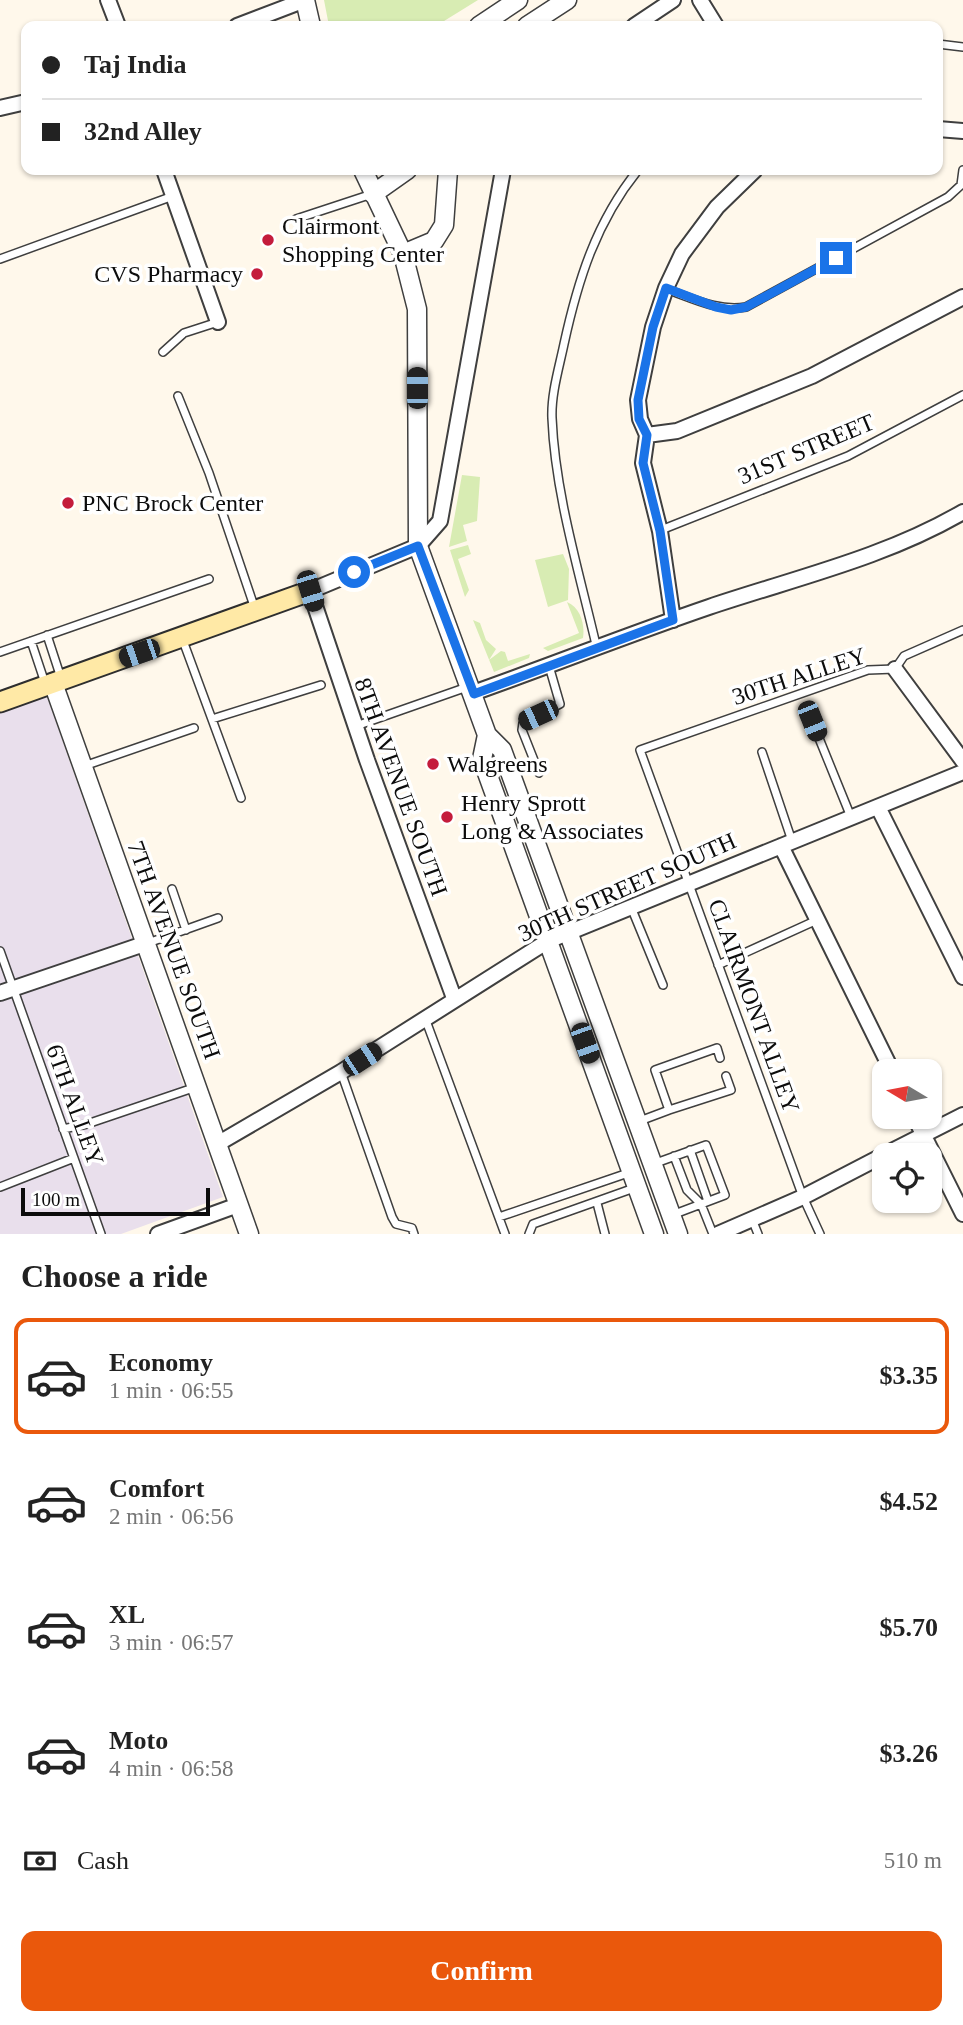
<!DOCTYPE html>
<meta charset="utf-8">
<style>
:root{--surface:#fff;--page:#f2f2f2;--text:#222;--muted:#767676;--line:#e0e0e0;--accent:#ea580c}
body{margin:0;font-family:"Times New Roman",serif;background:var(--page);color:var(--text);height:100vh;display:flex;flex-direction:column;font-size:26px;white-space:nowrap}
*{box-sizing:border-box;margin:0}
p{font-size:23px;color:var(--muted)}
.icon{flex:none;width:38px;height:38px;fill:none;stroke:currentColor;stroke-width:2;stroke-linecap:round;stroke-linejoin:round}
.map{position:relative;height:1234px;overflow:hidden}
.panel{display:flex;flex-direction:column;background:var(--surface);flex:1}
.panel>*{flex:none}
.top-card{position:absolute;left:21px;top:21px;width:922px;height:154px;border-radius:14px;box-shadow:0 2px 5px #0004;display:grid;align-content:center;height:154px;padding:0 21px;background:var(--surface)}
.needle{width:46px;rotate:280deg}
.controls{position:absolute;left:872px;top:1059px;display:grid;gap:14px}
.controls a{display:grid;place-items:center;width:70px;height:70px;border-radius:14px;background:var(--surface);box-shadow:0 2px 5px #0004;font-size:35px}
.scale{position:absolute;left:21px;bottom:18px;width:189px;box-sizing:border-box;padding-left:7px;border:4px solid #0c0c0c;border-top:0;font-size:19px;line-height:24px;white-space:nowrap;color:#0c0c0c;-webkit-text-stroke:5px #fff;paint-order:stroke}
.end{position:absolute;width:32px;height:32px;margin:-16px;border:9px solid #1a73e8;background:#fff;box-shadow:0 0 0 4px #fff}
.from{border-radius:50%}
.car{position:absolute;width:21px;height:42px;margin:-21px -10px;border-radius:9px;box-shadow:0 0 5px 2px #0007;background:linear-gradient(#222 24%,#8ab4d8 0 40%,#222 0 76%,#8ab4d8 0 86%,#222 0)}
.top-card b{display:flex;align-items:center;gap:24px;height:66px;font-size:26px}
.top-card b+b{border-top:2px solid var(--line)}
.top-card i{width:18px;height:18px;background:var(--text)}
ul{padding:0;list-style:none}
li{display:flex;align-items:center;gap:21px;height:116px;margin:0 14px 10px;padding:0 7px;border:4px solid transparent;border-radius:14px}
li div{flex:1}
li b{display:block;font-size:26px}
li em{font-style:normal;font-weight:800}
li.selected{border-color:var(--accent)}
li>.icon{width:63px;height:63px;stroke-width:1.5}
h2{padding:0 21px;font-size:32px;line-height:84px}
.pay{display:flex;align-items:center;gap:18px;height:77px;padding:0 21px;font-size:26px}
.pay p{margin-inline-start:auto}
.button{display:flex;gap:14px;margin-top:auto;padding:14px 21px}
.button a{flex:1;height:80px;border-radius:14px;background:var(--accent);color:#fff;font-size:28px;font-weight:800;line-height:80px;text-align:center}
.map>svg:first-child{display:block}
.industrial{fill:#e9dfec}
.green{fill:#d8ecb3}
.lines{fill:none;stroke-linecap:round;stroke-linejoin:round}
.service-casing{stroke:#3f3f3f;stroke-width:10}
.minor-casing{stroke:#3f3f3f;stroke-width:18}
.tertiary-casing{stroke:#3f3f3f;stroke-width:21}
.secondary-casing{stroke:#2e2e2e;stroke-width:23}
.service{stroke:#fff;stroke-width:7}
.minor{stroke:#fff;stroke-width:14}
.tertiary{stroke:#fff;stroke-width:18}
.secondary{stroke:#ffe9a6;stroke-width:19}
.route{stroke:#1a73e8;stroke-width:9}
.poi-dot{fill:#c41c3c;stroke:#fff;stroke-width:2.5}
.labels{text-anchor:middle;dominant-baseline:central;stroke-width:7;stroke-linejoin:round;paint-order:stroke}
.poi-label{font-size:24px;fill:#0c0c0c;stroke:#fff;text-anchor:start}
.street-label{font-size:24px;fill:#0c0c0c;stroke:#fff}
</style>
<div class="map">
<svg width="963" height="1234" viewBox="0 0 963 1234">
<rect width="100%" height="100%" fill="#fff8eb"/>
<path class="industrial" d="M46,694L223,1197L121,1234H0V710Z"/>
<path class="green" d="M324,0H478L436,26H329Z
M462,475L480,477L477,521L463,525L467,541L449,547Z
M468,545L471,554L458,559L469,590L465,597L450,550Z
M563,554L569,569L568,600L548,607L535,560Z
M567,602C581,608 585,625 583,638L548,651L543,648L579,633Z
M473,620L480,623L486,640L496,649L489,660L501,651L505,652L508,661L530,654L529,658L494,672Z"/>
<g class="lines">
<defs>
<path id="service" d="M938,44L963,47
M296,219L372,194
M0,259L173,196
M666,289C692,298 718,312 746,307L948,197L961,185L963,170
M163,352L184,333L218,322
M178,396L209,473L255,609
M661,530L848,456L963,395
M47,635L61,678
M182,638L241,798
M31,641L45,683
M597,649C580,575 555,494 552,418C551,394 559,368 564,344C578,280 596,222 638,170
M0,652L209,579
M212,719L321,685
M812,721L851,817
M356,726L470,686
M762,752L792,841
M84,766L194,728
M539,773L522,730L523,723L560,704L549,666
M172,889L186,930
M631,907L663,985
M148,943L218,918
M0,951L101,1234
M718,965L817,920
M425,1018L505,1234
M341,1072L392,1217L396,1224L412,1228L414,1234
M669,1110L731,1090L726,1076
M637,1122L669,1110L655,1070L717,1048L720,1058
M63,1129L87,1124L196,1087
M690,1150L708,1201
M674,1156L687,1190L701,1204L713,1234
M653,1164L706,1145L725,1195L672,1215
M0,1187L74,1158
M597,1203L605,1234
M499,1217L631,1172
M752,1219L758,1234
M529,1234L533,1224L637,1187
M820,1234L803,1197L640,750L868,670L895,669L904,656L963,630"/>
<path id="minor" d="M108,0L118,26
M700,0L716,26
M237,26L305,0
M634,26L673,0
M0,108L26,102
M938,129L963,131
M164,170L218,322
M647,435L677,431L812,376L963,297
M673,620L660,531L643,463L647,435L640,419L638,400L653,327L666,288L682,254L717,207L755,170
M895,669L963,761
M473,693C552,665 630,634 709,607C795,578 884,558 963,512
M878,807L963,977
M781,846L892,1071
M0,993L144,944
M454,998L367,760L310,591L418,546L440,521L503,170
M914,1116L963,1214
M219,1143L341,1072L548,941L963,772
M884,1155L963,1115
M158,1234L238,1205
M718,1234L803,1197L884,1155"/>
<path id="tertiary" d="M305,0L311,26
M479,26L518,0
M527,26L567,0
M363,170L403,254L417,309L418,546L487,735L482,759L654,1234
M373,194L407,170
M403,254L434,241L444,225L448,170
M53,683L249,1234
M487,735L502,750L678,1234"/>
<path id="secondary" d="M0,702L310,591"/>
</defs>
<use href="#service" class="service-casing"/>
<use href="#minor" class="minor-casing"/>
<use href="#tertiary" class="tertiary-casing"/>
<use href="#secondary" class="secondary-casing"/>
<use href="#service" class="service"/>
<use href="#minor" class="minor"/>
<use href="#tertiary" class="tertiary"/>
<use href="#secondary" class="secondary"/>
</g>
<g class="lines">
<path class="route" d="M354,572L418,546L474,694L673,620L660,531L643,463L647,435L639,419L638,400L653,327L666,288L716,307L731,310L746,307L836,258"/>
</g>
<g class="poi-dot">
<circle cx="268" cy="240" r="7"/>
<circle cx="257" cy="274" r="7"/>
<circle cx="68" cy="503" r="7"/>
<circle cx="433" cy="764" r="7"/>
<circle cx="447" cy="817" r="7"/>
</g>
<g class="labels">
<g class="poi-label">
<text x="282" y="226">Clairmont<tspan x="282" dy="28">Shopping Center</tspan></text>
<text x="243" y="274" text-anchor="end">CVS Pharmacy</text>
<text x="82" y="503">PNC Brock Center</text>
<text x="447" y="764">Walgreens</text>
<text x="461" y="803">Henry Sprott<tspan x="461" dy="28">Long &amp; Associates</tspan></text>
</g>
<g class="street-label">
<text transform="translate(806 449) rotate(-23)">31ST STREET</text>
<text transform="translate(799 676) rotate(-18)">30TH ALLEY</text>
<text transform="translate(401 787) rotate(70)">8TH AVENUE SOUTH</text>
<text transform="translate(627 887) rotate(-24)">30TH STREET SOUTH</text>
<text transform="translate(174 950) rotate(70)">7TH AVENUE SOUTH</text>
<text transform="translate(754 1006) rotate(70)">CLAIRMONT ALLEY</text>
<text transform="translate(75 1105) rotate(70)">6TH ALLEY</text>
</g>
</g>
</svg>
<div class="controls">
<a><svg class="needle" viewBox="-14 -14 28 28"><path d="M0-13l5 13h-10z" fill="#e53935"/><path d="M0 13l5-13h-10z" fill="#767676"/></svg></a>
<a><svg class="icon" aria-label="locate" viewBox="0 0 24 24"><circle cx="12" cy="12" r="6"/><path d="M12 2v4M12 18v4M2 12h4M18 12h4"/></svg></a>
</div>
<div class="scale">100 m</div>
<i class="end from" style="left:354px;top:572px"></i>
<i class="end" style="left:836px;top:258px"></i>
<i class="car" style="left:417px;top:388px;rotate:0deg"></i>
<i class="car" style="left:310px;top:591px;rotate:163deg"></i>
<i class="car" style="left:139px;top:653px;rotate:251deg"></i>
<i class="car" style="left:538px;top:715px;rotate:245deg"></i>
<i class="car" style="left:812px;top:721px;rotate:158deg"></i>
<i class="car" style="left:585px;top:1043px;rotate:160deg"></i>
<i class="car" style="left:362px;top:1059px;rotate:57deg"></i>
<div class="top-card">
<b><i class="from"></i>Taj India</b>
<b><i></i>32nd Alley</b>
</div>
</div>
<section class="panel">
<h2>Choose a ride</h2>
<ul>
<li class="selected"><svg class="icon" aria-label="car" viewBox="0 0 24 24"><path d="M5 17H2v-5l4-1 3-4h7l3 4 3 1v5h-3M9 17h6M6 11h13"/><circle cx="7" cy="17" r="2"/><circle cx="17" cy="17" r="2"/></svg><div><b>Economy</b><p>1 min · 06:55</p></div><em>$3.35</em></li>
<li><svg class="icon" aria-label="car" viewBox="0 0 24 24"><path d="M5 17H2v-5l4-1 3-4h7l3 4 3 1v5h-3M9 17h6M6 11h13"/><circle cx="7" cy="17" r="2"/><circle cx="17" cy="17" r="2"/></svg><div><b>Comfort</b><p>2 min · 06:56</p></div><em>$4.52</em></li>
<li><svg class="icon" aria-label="car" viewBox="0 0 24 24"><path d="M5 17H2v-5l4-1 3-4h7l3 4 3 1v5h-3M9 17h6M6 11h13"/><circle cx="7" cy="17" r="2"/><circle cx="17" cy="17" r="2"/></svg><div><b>XL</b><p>3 min · 06:57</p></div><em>$5.70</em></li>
<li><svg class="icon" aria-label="car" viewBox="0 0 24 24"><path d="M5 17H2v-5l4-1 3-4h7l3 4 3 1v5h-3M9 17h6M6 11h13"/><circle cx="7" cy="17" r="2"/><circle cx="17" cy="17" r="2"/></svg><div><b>Moto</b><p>4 min · 06:58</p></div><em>$3.26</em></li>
</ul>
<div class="pay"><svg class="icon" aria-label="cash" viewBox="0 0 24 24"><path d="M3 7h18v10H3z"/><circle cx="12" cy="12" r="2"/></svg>Cash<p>510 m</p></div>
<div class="button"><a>Confirm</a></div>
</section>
